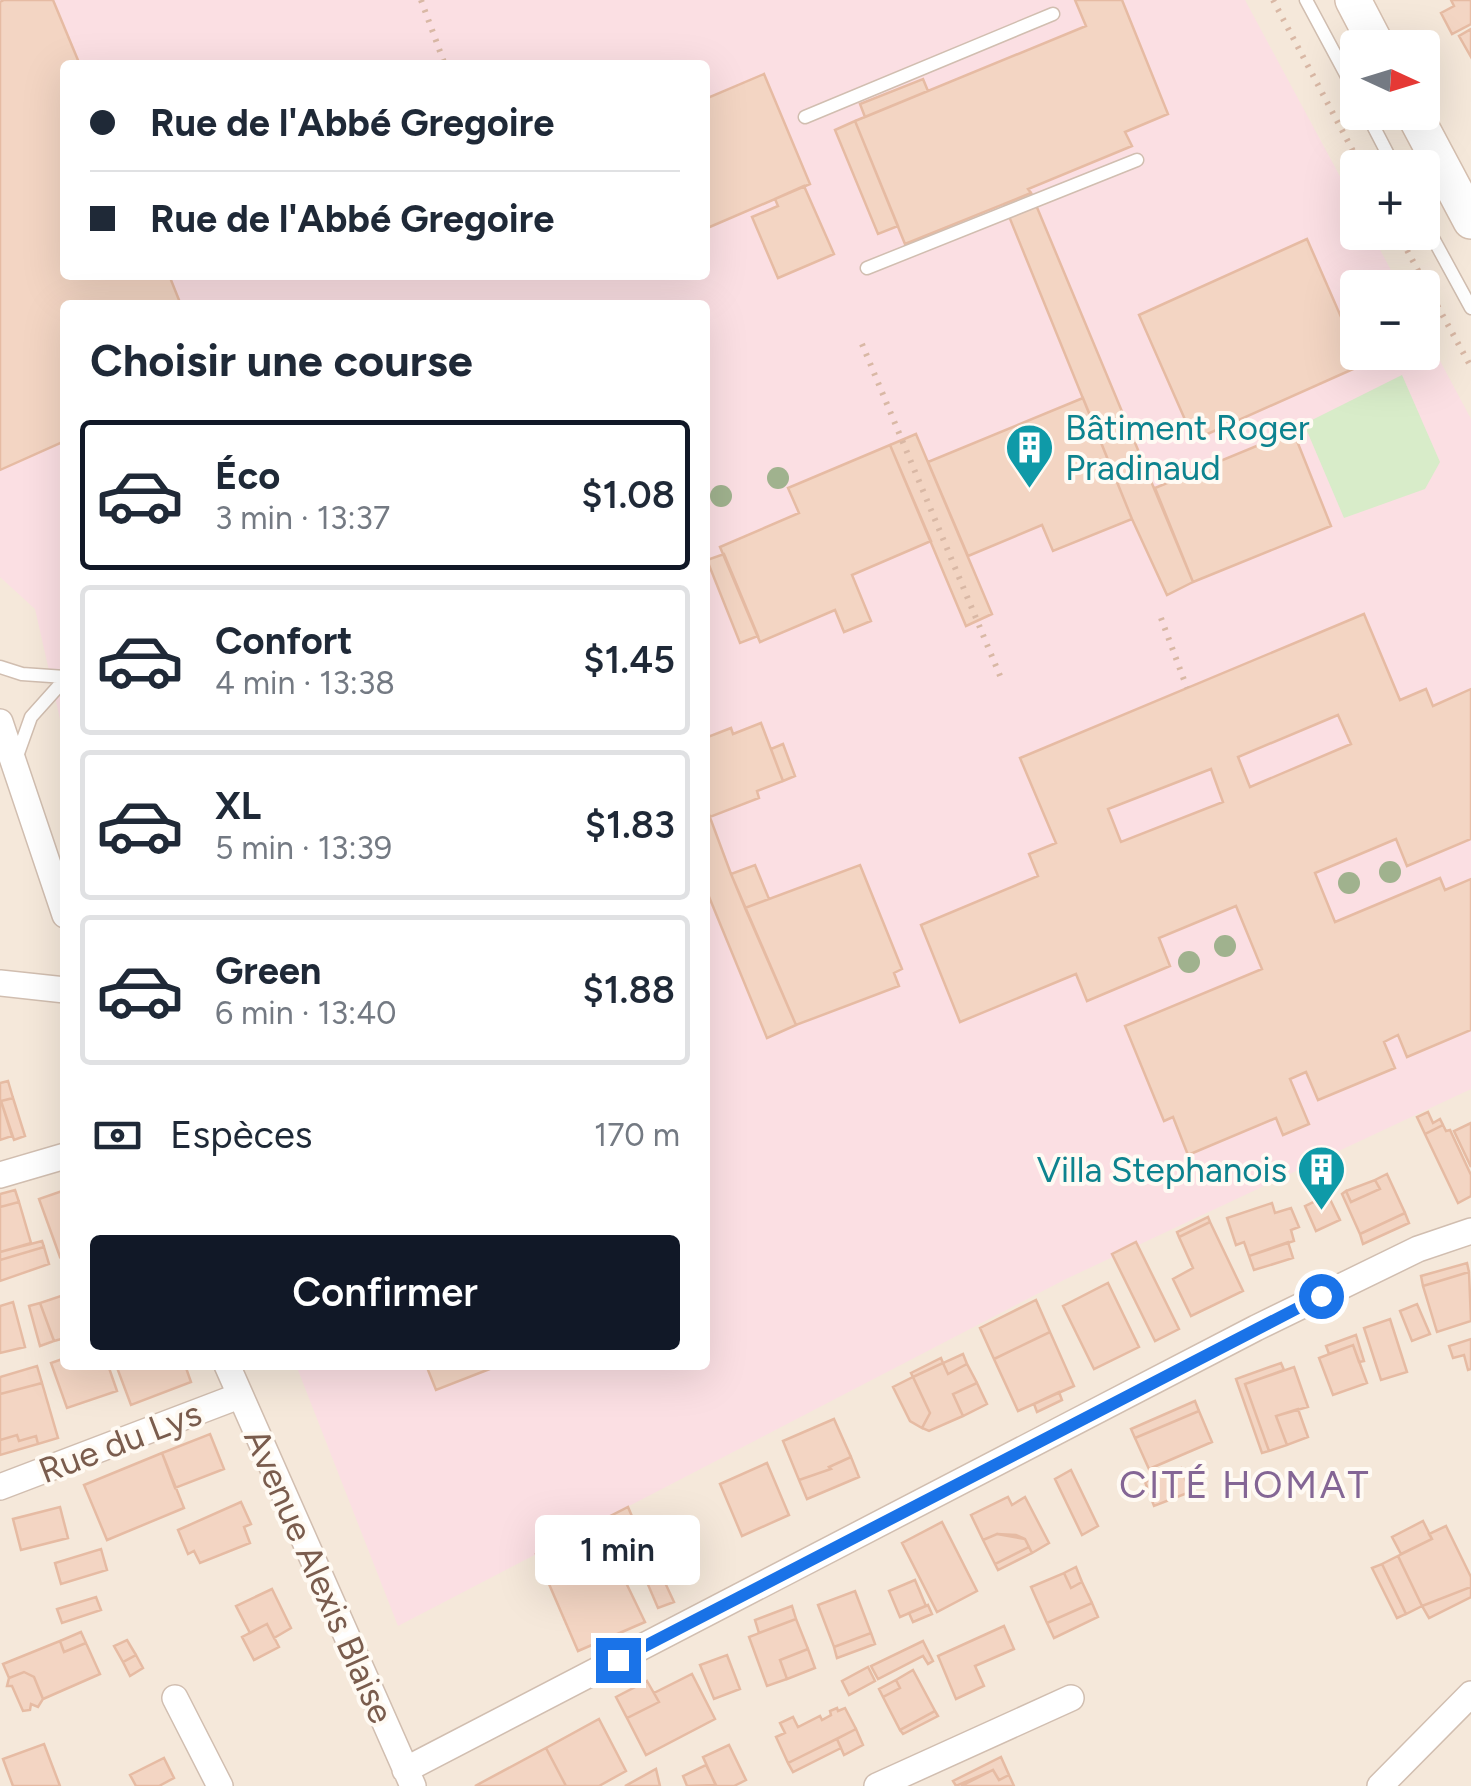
<!DOCTYPE html>
<html lang="fr">
<meta charset="utf-8">
<style>
:root{--surface:#fff;--page:#f2f2f3;--text:#1f2937;--muted:#747a83;--line:#e0e1e3;--accent:#111827}
body{margin:0;font-family:Figtree,sans-serif;background:var(--page);color:var(--text);height:100vh;display:flex;flex-direction:column;font-size:38px;white-space:nowrap}
*{box-sizing:border-box;margin:0}
p{font-size:32px;color:var(--muted)}
.icon{flex:none;width:55px;height:55px;fill:none;stroke:currentColor;stroke-width:2;stroke-linecap:round;stroke-linejoin:round}
.map{position:relative;flex:1;overflow:hidden}
.sheet{position:absolute;left:60px;top:300px;width:650px;height:1070px;display:flex;flex-direction:column;background:var(--surface);border-radius:10px;box-shadow:0 10px 40px #0002}
.sheet>*{flex:none}
.hud{position:absolute;left:60px;top:60px;width:650px;height:220px;border-radius:10px;box-shadow:0 10px 40px #0002;display:grid;align-content:center;height:220px;padding:0 30px;background:var(--surface)}
.needle{width:65px;rotate:94deg}
.buttons{position:absolute;left:1340px;top:30px;display:grid;gap:20px}
.buttons a{display:grid;place-items:center;width:100px;height:100px;border-radius:10px;background:var(--surface);box-shadow:0 10px 40px #0002;font-size:50px}
.end{position:absolute;width:45px;height:45px;margin:-22px;border:12px solid #1a73e8;background:#fff;box-shadow:0 0 0 5px #fff}
.from{border-radius:50%}
.bubble{position:absolute;height:70px;border-radius:10px;background:var(--surface);box-shadow:0 10px 40px #0002;font-size:32px;font-weight:600;line-height:70px;text-align:center}
.hud b{display:flex;align-items:center;gap:35px;height:95px;font-size:38px}
.hud b+b{border-top:2px solid var(--line)}
.hud i{width:25px;height:25px;background:var(--text)}
ul{padding:0;list-style:none}
li{display:flex;align-items:center;gap:30px;height:150px;margin:0 20px 15px;padding:0 10px;border:5px solid var(--line);border-radius:10px}
li div{flex:1}
li b{display:block;font-size:38px}
li em{font-style:normal;font-weight:600}
li.selected{border-color:var(--accent)}
li>.icon{width:90px;height:90px;stroke-width:1.5}
h2{padding:0 30px;font-size:45px;line-height:120px}
.pay{display:flex;align-items:center;gap:25px;height:110px;padding:0 30px;font-size:38px}
.pay p{margin-inline-start:auto}
.primary-button{display:flex;gap:20px;margin-top:auto;padding:20px 30px}
.primary-button a{flex:1;height:115px;border-radius:10px;background:var(--accent);color:#fff;font-size:40px;font-weight:600;line-height:115px;text-align:center}
.map>svg:first-child{display:block}
.residential{fill:#f5e8da;fill-rule:evenodd}
.medical{fill:#fbdfe3;fill-rule:evenodd}
.green{fill:#d8ecc9}
.building{fill:#f3d5c3;stroke:#e6bba3;stroke-width:2.5;fill-rule:evenodd}
.lines{fill:none;stroke-linecap:round;stroke-linejoin:round}
.service-casing{stroke:#d1beb0;stroke-width:15}
.minor-casing{stroke:#d1beb0;stroke-width:28}
.secondary-casing{stroke:#d6c0b0;stroke-width:38}
.path{stroke:#d9b8a5;stroke-width:6;stroke-dasharray:2.5 8;stroke-linecap:butt}
.service{stroke:#fff;stroke-width:12}
.minor{stroke:#fff;stroke-width:25}
.secondary{stroke:#fff;stroke-width:35}
.tree{fill:#a0b28e}
.route{stroke:#1a73e8;stroke-width:12}
.labels{text-anchor:middle;dominant-baseline:central;stroke-width:8;stroke-linejoin:round;paint-order:stroke}
.culture-label{font-size:35px;fill:#0d838f;stroke:#fffaf3;text-anchor:start}
.street-label{font-size:35px;fill:#7a5c4d;stroke:#fffaf3}
.neighbourhood-label{font-size:38px;letter-spacing:2.5px;fill:#846695;stroke:#fffaf3}
</style>
<div class="map">
<svg width="1471" height="1786" viewBox="0 0 1471 1786">
<rect width="100%" height="100%" fill="#fdf6ec"/>
<path class="residential" d="M0,0H1471V1786H0ZM1358,48H1422V112H1358ZM65,65H705V275H65ZM1358,168H1422V232H1358ZM1358,288H1422V352H1358ZM65,305H705V1365H65Z"/>
<path class="medical" d="M0,0H1245L1357,208L1358,232L1371,233L1400,287L1358,288V352H1422L1423,329L1471,419V1089L1066,1279L398,1626L296,1365H705V305H65V741L35,609L0,577ZM65,65H705V275H65Z"/>
<path class="green" d="M1402,375L1440,462L1425,489L1344,518L1304,424Z"/>
<path class="building" d="M4,0H53L80,65H65V275H169L181,305H65V441L0,470V2Z
M1075,0H1122L1168,114L1125,132L1132,146L1028,189L1031,193L905,244L855,121L1086,26Z
M1451,0H1471V24L1452,34L1441,13L1454,6Z
M1471,29V57L1459,36Z
M764,74L810,184L705,229V99Z
M923,79L928,91L865,117L860,104Z
M855,121L898,226L878,234L835,130Z
M804,186L834,254L778,278L752,217L778,206L775,199Z
M1031,193L1193,582L1167,595L1132,519L1004,204Z
M1307,239L1362,365L1194,440L1139,315Z
M1083,398L1132,519L1053,551L1042,525L968,556L928,462Z
M1293,431L1331,526L1193,582L1155,488Z
M916,434L992,614L966,626L890,445Z
M890,445L931,541L852,575L871,621L844,632L835,610L760,642L720,547L799,513L788,488Z
M724,554L758,636L740,643L707,560Z
M1364,614L1400,700L1426,689L1433,706L1471,689V839L1407,866L1396,839L1315,873L1335,922L1440,878L1445,890L1471,879V1030L1407,1057L1398,1035L1384,1042L1395,1068L1318,1100L1306,1072L1290,1079L1309,1124L1283,1135L1276,1118L1188,1155L1173,1117L1164,1121L1125,1026L1262,969L1236,906L1159,938L1170,966L1087,1001L1076,974L960,1022L921,925L1038,876L1029,854L1056,843L1020,758ZM1338,715L1351,744L1250,787L1238,757ZM1211,769L1223,802L1121,842L1108,809Z
M761,723L783,781L757,791L759,798L710,817L705,804V738L731,728L733,734Z
M783,744L795,776L783,781L771,749Z
M705,804L731,874L796,1025L767,1038L705,887Z
M755,865L769,899L745,908L731,874Z
M860,865L902,969L894,973L899,986L796,1025L745,908Z
M8,1081L13,1098L1,1101L12,1136L0,1140V1083Z
M13,1098L25,1136L14,1140L1,1101Z
M1428,1112L1433,1123L1440,1119L1443,1125L1425,1134L1417,1117Z
M1471,1123V1167L1454,1131Z
M1443,1125L1446,1131L1450,1130L1471,1175V1196L1458,1203L1425,1134Z
M1387,1174L1405,1213L1360,1234L1342,1194L1346,1191L1351,1202L1380,1189L1375,1180Z
M1375,1180L1380,1189L1351,1202L1346,1191Z
M15,1190L19,1202L0,1207V1194Z
M65,1190V1255L60,1257L39,1199Z
M1328,1195L1340,1220L1316,1231L1305,1206Z
M19,1202L31,1243L0,1252V1207Z
M1272,1203L1275,1213L1291,1208L1299,1227L1291,1230L1294,1241L1249,1256L1244,1242L1236,1245L1227,1218Z
M1405,1213L1409,1223L1363,1244L1360,1234Z
M1208,1217L1210,1222L1179,1237L1177,1232Z
M1210,1222L1243,1291L1191,1316L1173,1279L1193,1268L1179,1237Z
M42,1241L44,1247L0,1260V1252Z
M1136,1242L1179,1329L1155,1341L1112,1254Z
M1288,1242L1293,1258L1254,1270L1249,1256Z
M44,1247L49,1264L0,1281V1260Z
M1467,1263L1469,1272L1423,1286L1421,1276Z
M1469,1272L1471,1321L1437,1332L1423,1286Z
M1108,1283L1139,1347L1094,1369L1063,1306Z
M64,1295L65,1338L54,1341L40,1303Z
M1036,1300L1050,1332L994,1359L980,1328Z
M13,1302L25,1347L0,1353V1306Z
M40,1303L54,1341L40,1346L29,1306Z
M1417,1304L1430,1334L1412,1341L1400,1311Z
M1390,1319L1407,1372L1381,1380L1364,1328Z
M1050,1332L1074,1386L1018,1411L994,1359Z
M1356,1335L1364,1361L1359,1362L1353,1345L1329,1354L1326,1346Z
M1471,1339V1369L1468,1370L1464,1355L1453,1358L1449,1346Z
M1353,1345L1367,1383L1333,1395L1319,1358Z
M963,1354L967,1364L948,1374L943,1363Z
M65,1358V1365H108L117,1391L67,1408L51,1363Z
M941,1358L943,1363L913,1377L911,1373Z
M943,1363L948,1374L967,1364L977,1383L953,1394L963,1416L929,1431L922,1428L930,1413L913,1377Z
M1281,1363L1284,1370L1245,1384L1269,1451L1262,1453L1236,1379Z
M116,1365H185L191,1382L131,1405Z
M426,1365H500L436,1390Z
M37,1366L42,1383L0,1394V1377Z
M1294,1367L1308,1407L1276,1416L1287,1445L1269,1451L1245,1384Z
M913,1377L930,1413L922,1428L910,1421L893,1387Z
M42,1383L58,1438L38,1444L36,1436L19,1441L17,1435L0,1440V1394Z
M977,1383L987,1404L963,1416L953,1394Z
M1059,1392L1062,1400L1037,1412L1034,1404Z
M1195,1401L1199,1411L1135,1438L1131,1429Z
M1298,1409L1308,1437L1287,1445L1276,1416Z
M1199,1411L1212,1442L1149,1469L1135,1438Z
M834,1419L851,1457L829,1467L831,1469L799,1480L783,1441Z
M210,1434L224,1469L175,1488L162,1453Z
M17,1435L19,1441L36,1436L38,1444L0,1455V1440Z
M162,1453L184,1508L107,1540L84,1485Z
M851,1457L859,1477L807,1499L799,1480L831,1469L829,1467Z
M767,1463L789,1515L742,1536L720,1484Z
M1181,1468L1190,1492L1154,1506L1145,1482Z
M1071,1470L1098,1526L1082,1535L1055,1479Z
M1008,1497L1012,1505L1025,1497L1049,1543L1032,1553L1025,1539L1016,1535L997,1534L983,1540L971,1515Z
M241,1502L251,1524L244,1527L250,1543L200,1563L194,1551L188,1554L178,1530Z
M60,1507L68,1538L21,1550L13,1519Z
M628,1507L646,1549L617,1564L645,1622L578,1651L536,1554Z
M1423,1521L1432,1539L1401,1554L1392,1537Z
M942,1522L977,1591L937,1612L902,1543Z
M1446,1526L1471,1577V1587L1422,1606L1398,1556L1432,1539L1429,1534Z
M997,1534L1025,1539L1029,1547L995,1564L983,1540Z
M1029,1547L1032,1553L998,1570L995,1564Z
M101,1549L107,1570L61,1584L55,1563Z
M1398,1556L1422,1606L1406,1614L1382,1564Z
M1382,1564L1406,1614L1397,1618L1372,1568Z
M1076,1567L1082,1582L1071,1588L1064,1573Z
M1064,1573L1071,1588L1082,1582L1092,1603L1047,1623L1031,1587Z
M661,1574L674,1602L658,1608L646,1580Z
M915,1580L926,1606L900,1617L889,1591Z
M1471,1587V1597L1429,1618L1422,1606Z
M272,1589L291,1628L274,1638L267,1624L250,1633L236,1606Z
M855,1591L871,1633L834,1647L818,1605Z
M96,1597L101,1610L62,1623L57,1609Z
M1092,1603L1098,1617L1054,1638L1047,1623Z
M928,1605L932,1614L913,1622L909,1613Z
M792,1606L796,1619L759,1633L755,1620Z
M796,1619L808,1649L780,1660L787,1679L767,1686L749,1637Z
M267,1624L279,1647L254,1660L242,1637Z
M1004,1626L1014,1649L975,1666L984,1686L956,1699L938,1656Z
M81,1632L86,1643L64,1652L60,1641Z
M871,1633L875,1644L837,1658L834,1647Z
M127,1640L136,1655L123,1662L114,1646Z
M60,1641L64,1652L86,1643L100,1674L43,1699L34,1677L24,1672L9,1678L3,1664Z
M923,1641L933,1661L928,1664L923,1656L878,1679L871,1666Z
M808,1649L815,1668L787,1679L780,1660Z
M136,1655L143,1668L130,1676L123,1662Z
M727,1655L740,1689L714,1699L700,1665Z
M868,1667L875,1681L849,1695L842,1681Z
M913,1670L935,1711L900,1730L883,1697L900,1688L896,1680Z
M24,1672L34,1677L43,1699L38,1707L31,1704L30,1710L23,1711L12,1686H7L9,1678Z
M692,1674L715,1719L646,1755L627,1718L659,1702L654,1693Z
M896,1680L900,1688L883,1697L879,1689Z
M647,1681L659,1702L627,1718L616,1697Z
M837,1708L838,1711L845,1708L856,1729L788,1763L776,1737L785,1733L780,1723L793,1717L798,1727L820,1716L822,1720L831,1715L830,1711Z
M935,1711L938,1716L903,1734L900,1730Z
M599,1719L626,1771L599,1786H566L546,1748Z
M856,1729L863,1745L844,1755L837,1739Z
M837,1739L841,1748L793,1772L788,1763Z
M44,1744L60,1786H13L3,1759Z
M729,1745L746,1780L734,1786H716L703,1757Z
M546,1748L566,1786H475Z
M1001,1757L1009,1775L999,1780L993,1770L956,1786L953,1781Z
M164,1758L174,1778L159,1786H136L130,1775Z
M706,1765L716,1785L687,1786L683,1776Z
M656,1769L660,1786H625Z
M993,1770L999,1780L1009,1775L1014,1786H961Z"/>
<g class="lines">
<defs>
<path id="service" d="M1306,0L1358,97
M1366,112L1395,168
M805,117L1053,14
M1422,218L1471,308
M867,268L1137,160
M0,667L22,674L65,677
M16,759L31,717L65,679"/>
<path id="minor" d="M0,722L65,915
M0,983L65,990
M0,1175L65,1156
M227,1365L413,1786
M0,1487L239,1396
M175,1698L220,1786
M405,1770L1256,1328L1418,1249L1471,1231
M877,1786L1071,1698
M1380,1786L1471,1694"/>
<path id="secondary" d="M1353,0L1378,48
M1413,112L1471,221"/>
</defs>
<use href="#service" class="service-casing"/>
<use href="#minor" class="minor-casing"/>
<use href="#secondary" class="secondary-casing"/>
<path class="path" d="M421,0L445,65
M1273,0L1362,168
M1397,232L1471,367
M862,344L1003,683
M1161,618L1187,688"/>
<use href="#service" class="service"/>
<use href="#minor" class="minor"/>
<use href="#secondary" class="secondary"/>
</g>
<g class="tree">
<circle cx="778" cy="478" r="11"/>
<circle cx="721" cy="496" r="11"/>
<circle cx="1390" cy="872" r="11"/>
<circle cx="1349" cy="883" r="11"/>
<circle cx="1225" cy="946" r="11"/>
<circle cx="1189" cy="962" r="11"/>
</g>
<g class="lines">
<path class="route" d="M618,1660L1321,1296"/>
</g>
<defs>
<symbol id="building-pin" viewBox="-11 -11 22 30"><path d="M0 17L-7.5 6A9.5 9.5 0 1 1 7.5 6Z" fill="#0f9aa8" stroke="#fffaf3"/><path d="M-4-6H4V6H1V3H-1V6H-4ZM-2.5-4.3h1.7v1.8h-1.7ZM.8-4.3h1.7v1.8H.8ZM-2.5-1h1.7V.8h-1.7ZM.8-1h1.7V.8H.8Z" fill="#fff"/></symbol>
</defs>
<g fill-rule="evenodd">
<use href="#building-pin" x="1002" y="420" width="55" height="75"/>
<use href="#building-pin" x="1294" y="1142" width="55" height="75"/>
</g>
<g class="labels">
<g class="culture-label">
<text x="1065" y="428">Bâtiment Roger<tspan x="1065" dy="40">Pradinaud</tspan></text>
<text x="1287" y="1170" text-anchor="end">Villa Stephanois</text>
</g>
<g class="street-label">
<text transform="translate(120 1442) rotate(-21)">Rue du Lys</text>
<text transform="translate(319 1576) rotate(66)">Avenue Alexis Blaise</text>
</g>
<g class="neighbourhood-label">
<text x="1245" y="1485">CITÉ HOMAT</text>
</g>
</g>
</svg>
<div class="buttons">
<a><svg class="needle" viewBox="-14 -14 28 28"><path d="M0-13l5 13h-10z" fill="#e53935"/><path d="M0 13l5-13h-10z" fill="#747a83"/></svg></a>
<a>+</a>
<a>−</a>
</div>
<i class="end from" style="left:1321px;top:1296px"></i>
<i class="end" style="left:618px;top:1660px"></i>
<div class="bubble" style="left:535px;top:1515px;width:165px">1 min</div>
<div class="hud">
<b><i class="from"></i>Rue de l'Abbé Gregoire</b>
<b><i></i>Rue de l'Abbé Gregoire</b>
</div>
<section class="sheet">
<h2>Choisir une course</h2>
<ul>
<li class="selected"><svg class="icon" aria-label="car" viewBox="0 0 24 24"><path d="M5 17H2v-5l4-1 3-4h7l3 4 3 1v5h-3M9 17h6M6 11h13"/><circle cx="7" cy="17" r="2"/><circle cx="17" cy="17" r="2"/></svg><div><b>Éco</b><p>3 min · 13:37</p></div><em>$1.08</em></li>
<li><svg class="icon" aria-label="car" viewBox="0 0 24 24"><path d="M5 17H2v-5l4-1 3-4h7l3 4 3 1v5h-3M9 17h6M6 11h13"/><circle cx="7" cy="17" r="2"/><circle cx="17" cy="17" r="2"/></svg><div><b>Confort</b><p>4 min · 13:38</p></div><em>$1.45</em></li>
<li><svg class="icon" aria-label="car" viewBox="0 0 24 24"><path d="M5 17H2v-5l4-1 3-4h7l3 4 3 1v5h-3M9 17h6M6 11h13"/><circle cx="7" cy="17" r="2"/><circle cx="17" cy="17" r="2"/></svg><div><b>XL</b><p>5 min · 13:39</p></div><em>$1.83</em></li>
<li><svg class="icon" aria-label="car" viewBox="0 0 24 24"><path d="M5 17H2v-5l4-1 3-4h7l3 4 3 1v5h-3M9 17h6M6 11h13"/><circle cx="7" cy="17" r="2"/><circle cx="17" cy="17" r="2"/></svg><div><b>Green</b><p>6 min · 13:40</p></div><em>$1.88</em></li>
</ul>
<div class="pay"><svg class="icon" aria-label="cash" viewBox="0 0 24 24"><path d="M3 7h18v10H3z"/><circle cx="12" cy="12" r="2"/></svg>Espèces<p>170 m</p></div>
<div class="primary-button"><a>Confirmer</a></div>
</section>
</div>
